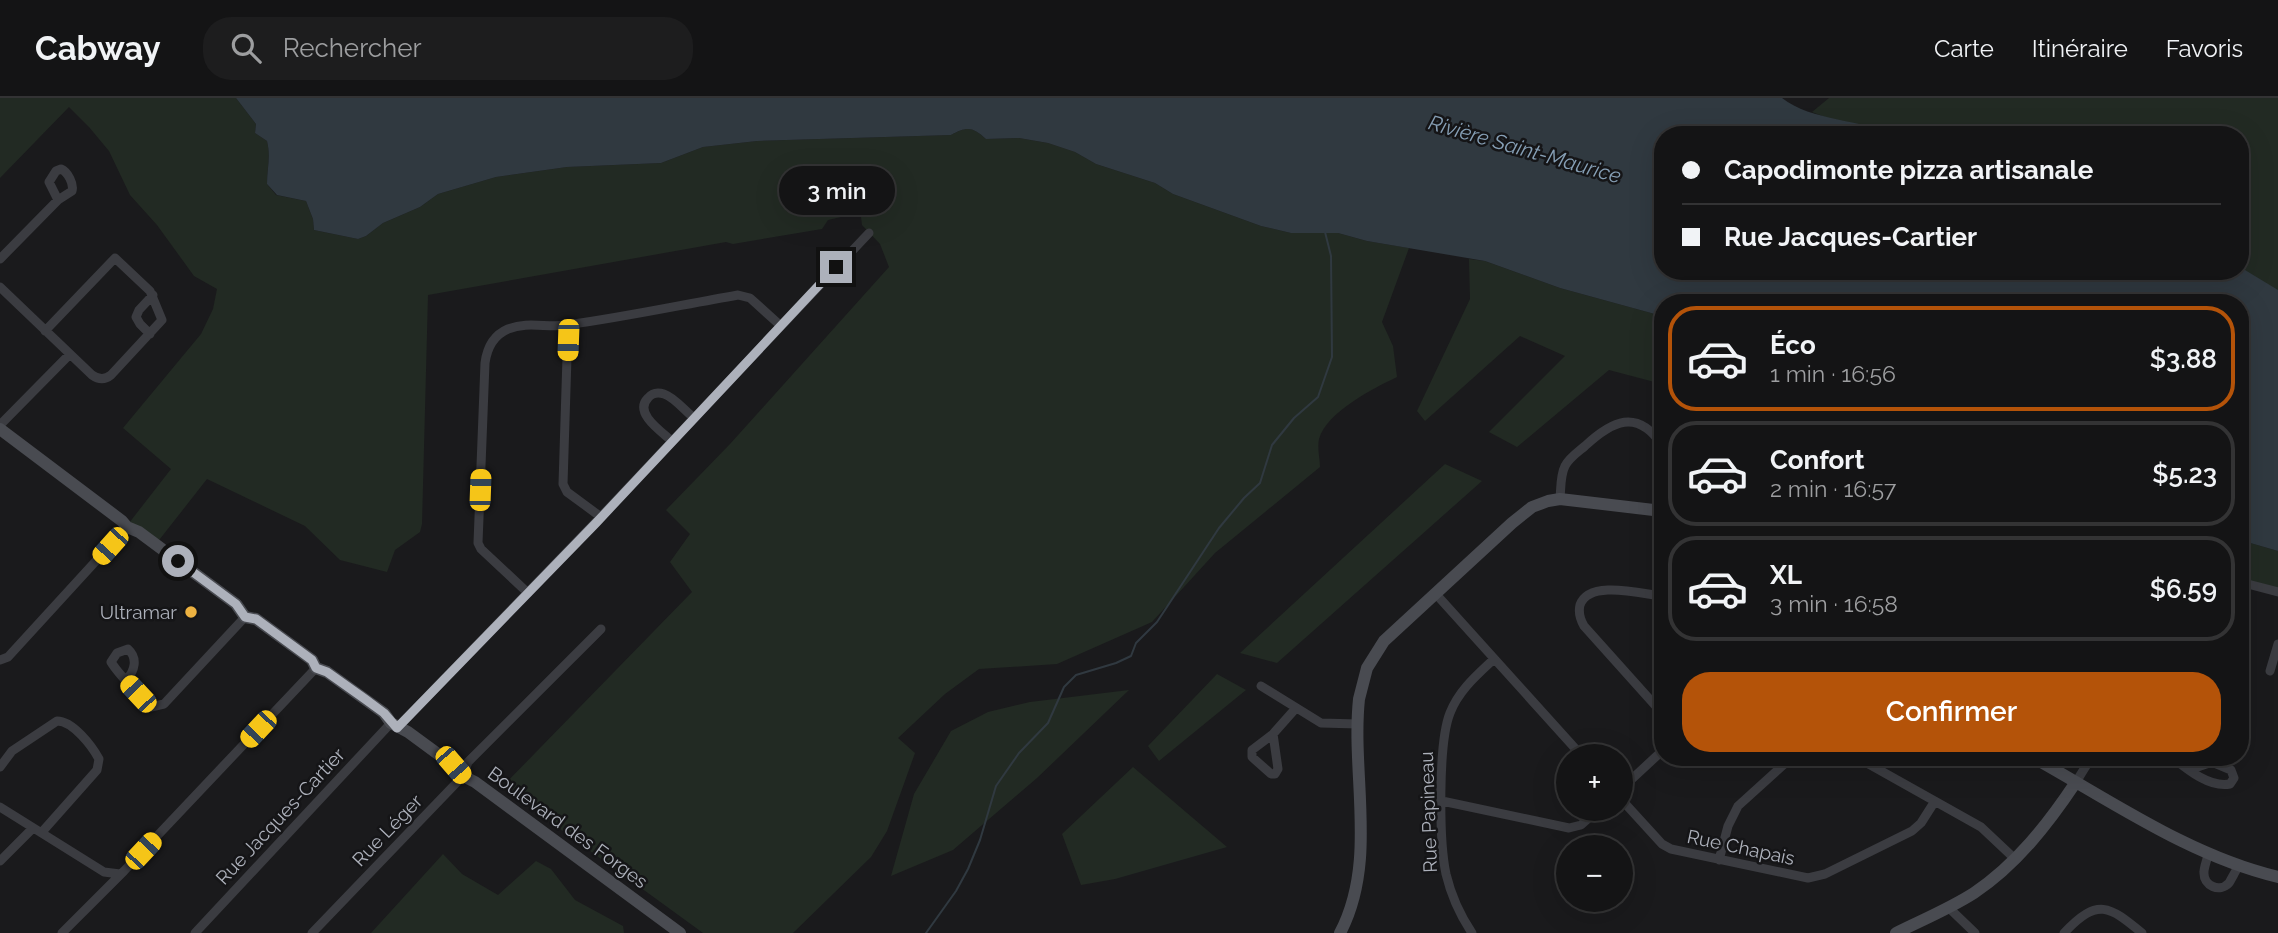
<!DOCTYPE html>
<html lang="fr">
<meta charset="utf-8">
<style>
:root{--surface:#141415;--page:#1d1d1e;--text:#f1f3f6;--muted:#9d9ea0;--line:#333334;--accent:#b45309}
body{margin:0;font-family:Raleway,sans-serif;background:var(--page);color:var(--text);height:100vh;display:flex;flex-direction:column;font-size:26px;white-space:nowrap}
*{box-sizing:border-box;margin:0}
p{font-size:23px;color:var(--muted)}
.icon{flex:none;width:38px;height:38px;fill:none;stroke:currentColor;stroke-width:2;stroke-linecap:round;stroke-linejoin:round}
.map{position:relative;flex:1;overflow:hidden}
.drawer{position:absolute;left:1654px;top:196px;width:595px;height:472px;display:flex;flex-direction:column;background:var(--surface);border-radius:28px;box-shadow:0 7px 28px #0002,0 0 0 2px var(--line)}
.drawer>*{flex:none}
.hud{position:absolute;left:1654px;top:28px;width:595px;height:154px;border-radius:28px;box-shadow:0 7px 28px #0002,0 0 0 2px var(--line);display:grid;align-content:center;height:154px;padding:0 28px;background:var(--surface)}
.tools{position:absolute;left:1556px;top:646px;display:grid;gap:14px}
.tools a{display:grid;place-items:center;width:77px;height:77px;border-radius:50%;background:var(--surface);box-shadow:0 7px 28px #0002,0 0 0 2px var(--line);font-size:35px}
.end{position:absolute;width:32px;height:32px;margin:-16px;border:9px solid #adb1bb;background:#111;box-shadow:0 0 0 4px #111}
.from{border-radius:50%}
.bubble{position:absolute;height:49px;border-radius:24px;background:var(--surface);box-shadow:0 7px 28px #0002,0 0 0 2px var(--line);font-size:23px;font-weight:600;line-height:49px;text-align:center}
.car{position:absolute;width:21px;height:42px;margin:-21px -10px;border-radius:9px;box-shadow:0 0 5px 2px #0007;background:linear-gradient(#f5c518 24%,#345 0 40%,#f5c518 0 76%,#345 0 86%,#f5c518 0)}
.hud b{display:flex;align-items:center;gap:24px;height:66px;font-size:26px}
.hud b+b{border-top:2px solid var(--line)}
.hud i{width:18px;height:18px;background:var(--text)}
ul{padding:12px 0 0;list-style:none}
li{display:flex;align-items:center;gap:21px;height:105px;margin:0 14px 10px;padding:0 14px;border:4px solid var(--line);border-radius:28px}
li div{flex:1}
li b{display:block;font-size:26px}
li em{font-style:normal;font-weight:600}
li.active{border-color:var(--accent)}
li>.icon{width:63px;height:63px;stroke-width:1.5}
.primary-button{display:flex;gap:14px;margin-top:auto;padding:14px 28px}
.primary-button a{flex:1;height:80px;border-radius:28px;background:var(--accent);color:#fff;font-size:28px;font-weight:600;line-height:80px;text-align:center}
header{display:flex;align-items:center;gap:42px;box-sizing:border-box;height:98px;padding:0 35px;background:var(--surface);border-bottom:2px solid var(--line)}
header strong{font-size:33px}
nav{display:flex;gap:38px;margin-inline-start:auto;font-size:24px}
.search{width:490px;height:63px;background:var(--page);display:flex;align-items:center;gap:18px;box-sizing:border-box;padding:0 24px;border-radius:28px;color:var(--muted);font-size:26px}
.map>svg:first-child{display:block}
.green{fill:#222a23}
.water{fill:#303940}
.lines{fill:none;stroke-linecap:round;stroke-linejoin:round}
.stream{stroke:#303940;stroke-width:2}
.street{stroke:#3b3c41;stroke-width:9}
.secondary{stroke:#494b51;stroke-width:12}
.route{stroke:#adb1bb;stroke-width:9}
.poi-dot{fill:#edb241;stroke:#151517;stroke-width:2.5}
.labels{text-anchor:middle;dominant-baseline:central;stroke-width:5;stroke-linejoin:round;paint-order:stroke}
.poi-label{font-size:19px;fill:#adb1bb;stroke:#151517;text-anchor:end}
.street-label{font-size:19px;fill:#adb1bb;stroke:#151517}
.water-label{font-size:21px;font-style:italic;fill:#869fb5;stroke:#151517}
</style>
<header>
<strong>Cabway</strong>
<div class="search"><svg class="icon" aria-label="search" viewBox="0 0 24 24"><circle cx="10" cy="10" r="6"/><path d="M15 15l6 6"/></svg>Rechercher</div>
<nav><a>Carte</a><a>Itinéraire</a><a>Favoris</a></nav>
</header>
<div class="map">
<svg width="2278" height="835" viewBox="0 0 2278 835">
<rect width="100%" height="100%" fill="#1a1a1c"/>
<path class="green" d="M0,0H236L256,26L255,35L267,43C271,58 267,70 267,86L276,97L306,103L313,121L314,132L358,141L366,138L383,125L420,109L438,96L496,79L567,69L661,65L703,49L757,43L951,37C967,28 973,29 986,41L1019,40L1048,45L1075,54L1096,66L1155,85L1173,96L1261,128L1291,135H1338L1367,143L1409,150L1382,224L1393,248L1397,279C1372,291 1327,314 1319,341C1317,350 1320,361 1320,369L1215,455L1152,524L1057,566L979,571L945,596L898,640L915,655L887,733L871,759L793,835H703L502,689L692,494L670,464L690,436L666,412L730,346L889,169L880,146L862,127L861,119L854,116L828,122L822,131L733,146L726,144L428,197L422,426L420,434L395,452L387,474L340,462L305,428L207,381L156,446L129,425L171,371L123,330L201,236L213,211L217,191L194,178L157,127L130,97L109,53L89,29L69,9L0,80Z
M1829,0H2278V217L2240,173V37H1872L1812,14Z
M1469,161L1485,163L1560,190L1662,218V286L1609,272L1517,349L1489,334L1565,258L1520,238L1425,323L1417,313L1470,201Z
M1445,366L1482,383L1277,565L1240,555Z
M2240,442L2278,453V494L2240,484Z
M1217,576L1246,592L1159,663L1148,648Z
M1129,592L1037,680L953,752L891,778L914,696L951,633L988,614L1030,604Z
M1133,669L1227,749L1115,781L1081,787L1062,736Z
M443,756L462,776L498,797L536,763L551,771L575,802L623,828L624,835H371Z"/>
<path class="water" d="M236,0H1782C1811,23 1863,22 1898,37H1662V173H2240V169L2278,192V453L2240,442V205H1662V218L1560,190L1485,163L1367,143L1338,135H1291L1261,128L1173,96L1155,85L1096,66L1075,54L1048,45L1019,40L986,41C973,29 967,28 951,37L757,43L703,49L661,65L567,69L496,79L438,96L420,109L383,125L366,138L358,141L314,132L313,121L306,103L277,97L267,86C267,70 271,59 267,43L255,35L256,26Z"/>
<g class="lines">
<path class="stream" d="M926,835L956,793L968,771L980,742L996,688L1019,655L1048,625L1064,589L1076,577L1116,565L1131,558L1136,545L1157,524L1219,430L1244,400L1260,385L1272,347L1294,320L1318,299L1332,259L1331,158L1325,134"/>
<path class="street" d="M0,161L58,102L72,93C74,86 68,74 61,71L56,73L49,84L58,102
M0,189L92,277C99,282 105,282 111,277L162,222L150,193L115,160L45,233
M568,227L563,386L567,394L601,419
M150,236L140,226L136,219L139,212L153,197
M0,327L70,256
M672,343C662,334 633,315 648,300C652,295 658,294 664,296C674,299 685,313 694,320
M1560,401C1561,391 1560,378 1565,368C1569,360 1578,354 1585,348C1612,323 1637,310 1662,347
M2240,484L2278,494
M528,495L481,451L478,445L485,265C487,250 494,237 508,231C527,223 548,230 567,227C625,219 681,207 738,197L750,200L781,228
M1435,495L1582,658
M1662,498C1642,496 1589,481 1580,507C1578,515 1580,521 1584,528L1662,615
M0,562L8,559L127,429
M2270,573L2278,546
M126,582C135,573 138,560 128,551L117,555L111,564C121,580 138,595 151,609L164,606L245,519
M1261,588L1321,625L1358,626
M397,630L595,425L869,135
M1273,636L1278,671L1275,676H1271L1252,659V652L1273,636L1296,610
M1858,660L1981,729L2015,761
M2173,660C2188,672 2210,690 2230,686L2234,680L2231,672L2212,664L2189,672
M0,669L12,653L57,623C73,623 92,648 99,661L97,672L42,734
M2076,684L2091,660
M1620,692L1662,653
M1620,700L1662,746L1671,751L1808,780L1825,776L1912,733L1921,725L1935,703
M1442,703L1569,730L1581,727L1600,710
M0,709L104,774L120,776
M2208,757C2207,762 2204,769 2204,774C2203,788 2220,795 2229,785C2232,780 2235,774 2238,769
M1719,762L1728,728L1738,708L1791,660
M0,763L33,730
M1948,809L1975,835
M62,835L124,773L316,570
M195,835L391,625
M312,835L463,678L468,664L601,531
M1472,835C1460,817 1451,797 1446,776C1439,743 1438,645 1450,615C1459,592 1477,577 1494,561
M2064,835C2098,799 2109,808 2142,835"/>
<path class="secondary" d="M0,331L122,423L127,429L139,434L236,506L245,519L256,521L312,562L316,570L327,574L384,615L391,625L408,634L453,667L463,678L475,684L680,835
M2034,660C2113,704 2190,758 2278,779
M1340,835C1378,763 1351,678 1359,601L1367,570L1384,543L1512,425L1532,409L1548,403L1560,401L1662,413
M1896,835C1922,822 1949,811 1974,795C2016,767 2048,726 2076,684"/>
</g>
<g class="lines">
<path class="route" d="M178,463L236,506L245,519L256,521L312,562L316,570L327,574L365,601L384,615L397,630L596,425L836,169"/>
</g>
<circle class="poi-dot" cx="191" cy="514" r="7"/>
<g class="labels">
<g class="poi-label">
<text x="177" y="514">Ultramar</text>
</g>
<g class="street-label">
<text transform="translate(1428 714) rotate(-92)">Rue Papineau</text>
<text transform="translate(280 718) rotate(-47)">Rue Jacques-Cartier</text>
<text transform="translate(568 729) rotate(36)">Boulevard des Forges</text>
<text transform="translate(387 732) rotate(-46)">Rue Léger</text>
<text transform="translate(1741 749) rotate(12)">Rue Chapais</text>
</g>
<g class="water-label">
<text transform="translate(1525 51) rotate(16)">Rivière Saint-Maurice</text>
</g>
</g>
</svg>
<div class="tools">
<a>+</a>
<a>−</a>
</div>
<i class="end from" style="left:178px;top:463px"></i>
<i class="end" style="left:836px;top:169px"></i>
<div class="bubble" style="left:779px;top:68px;width:116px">3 min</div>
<i class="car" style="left:568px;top:242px;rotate:182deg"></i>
<i class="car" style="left:480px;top:392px;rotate:2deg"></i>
<i class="car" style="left:110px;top:448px;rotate:222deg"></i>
<i class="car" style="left:138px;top:596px;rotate:317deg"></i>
<i class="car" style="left:258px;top:631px;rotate:223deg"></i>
<i class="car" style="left:453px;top:667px;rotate:139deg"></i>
<i class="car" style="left:143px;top:753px;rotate:43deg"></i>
<div class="hud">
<b><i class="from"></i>Capodimonte pizza artisanale</b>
<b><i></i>Rue Jacques-Cartier</b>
</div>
<section class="drawer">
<ul>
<li class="active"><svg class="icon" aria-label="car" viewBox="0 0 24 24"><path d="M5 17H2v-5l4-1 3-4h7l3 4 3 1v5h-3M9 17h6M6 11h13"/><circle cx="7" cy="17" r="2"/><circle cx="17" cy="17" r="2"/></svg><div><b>Éco</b><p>1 min · 16:56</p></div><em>$3.88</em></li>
<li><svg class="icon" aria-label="car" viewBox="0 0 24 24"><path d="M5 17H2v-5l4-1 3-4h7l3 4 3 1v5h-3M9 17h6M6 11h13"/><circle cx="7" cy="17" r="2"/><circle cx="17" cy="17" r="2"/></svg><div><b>Confort</b><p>2 min · 16:57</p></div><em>$5.23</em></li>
<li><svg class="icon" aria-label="car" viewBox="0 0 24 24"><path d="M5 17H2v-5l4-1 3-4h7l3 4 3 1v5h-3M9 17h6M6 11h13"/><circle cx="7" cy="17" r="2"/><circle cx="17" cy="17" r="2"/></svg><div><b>XL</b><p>3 min · 16:58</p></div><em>$6.59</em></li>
</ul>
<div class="primary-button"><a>Confirmer</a></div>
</section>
</div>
